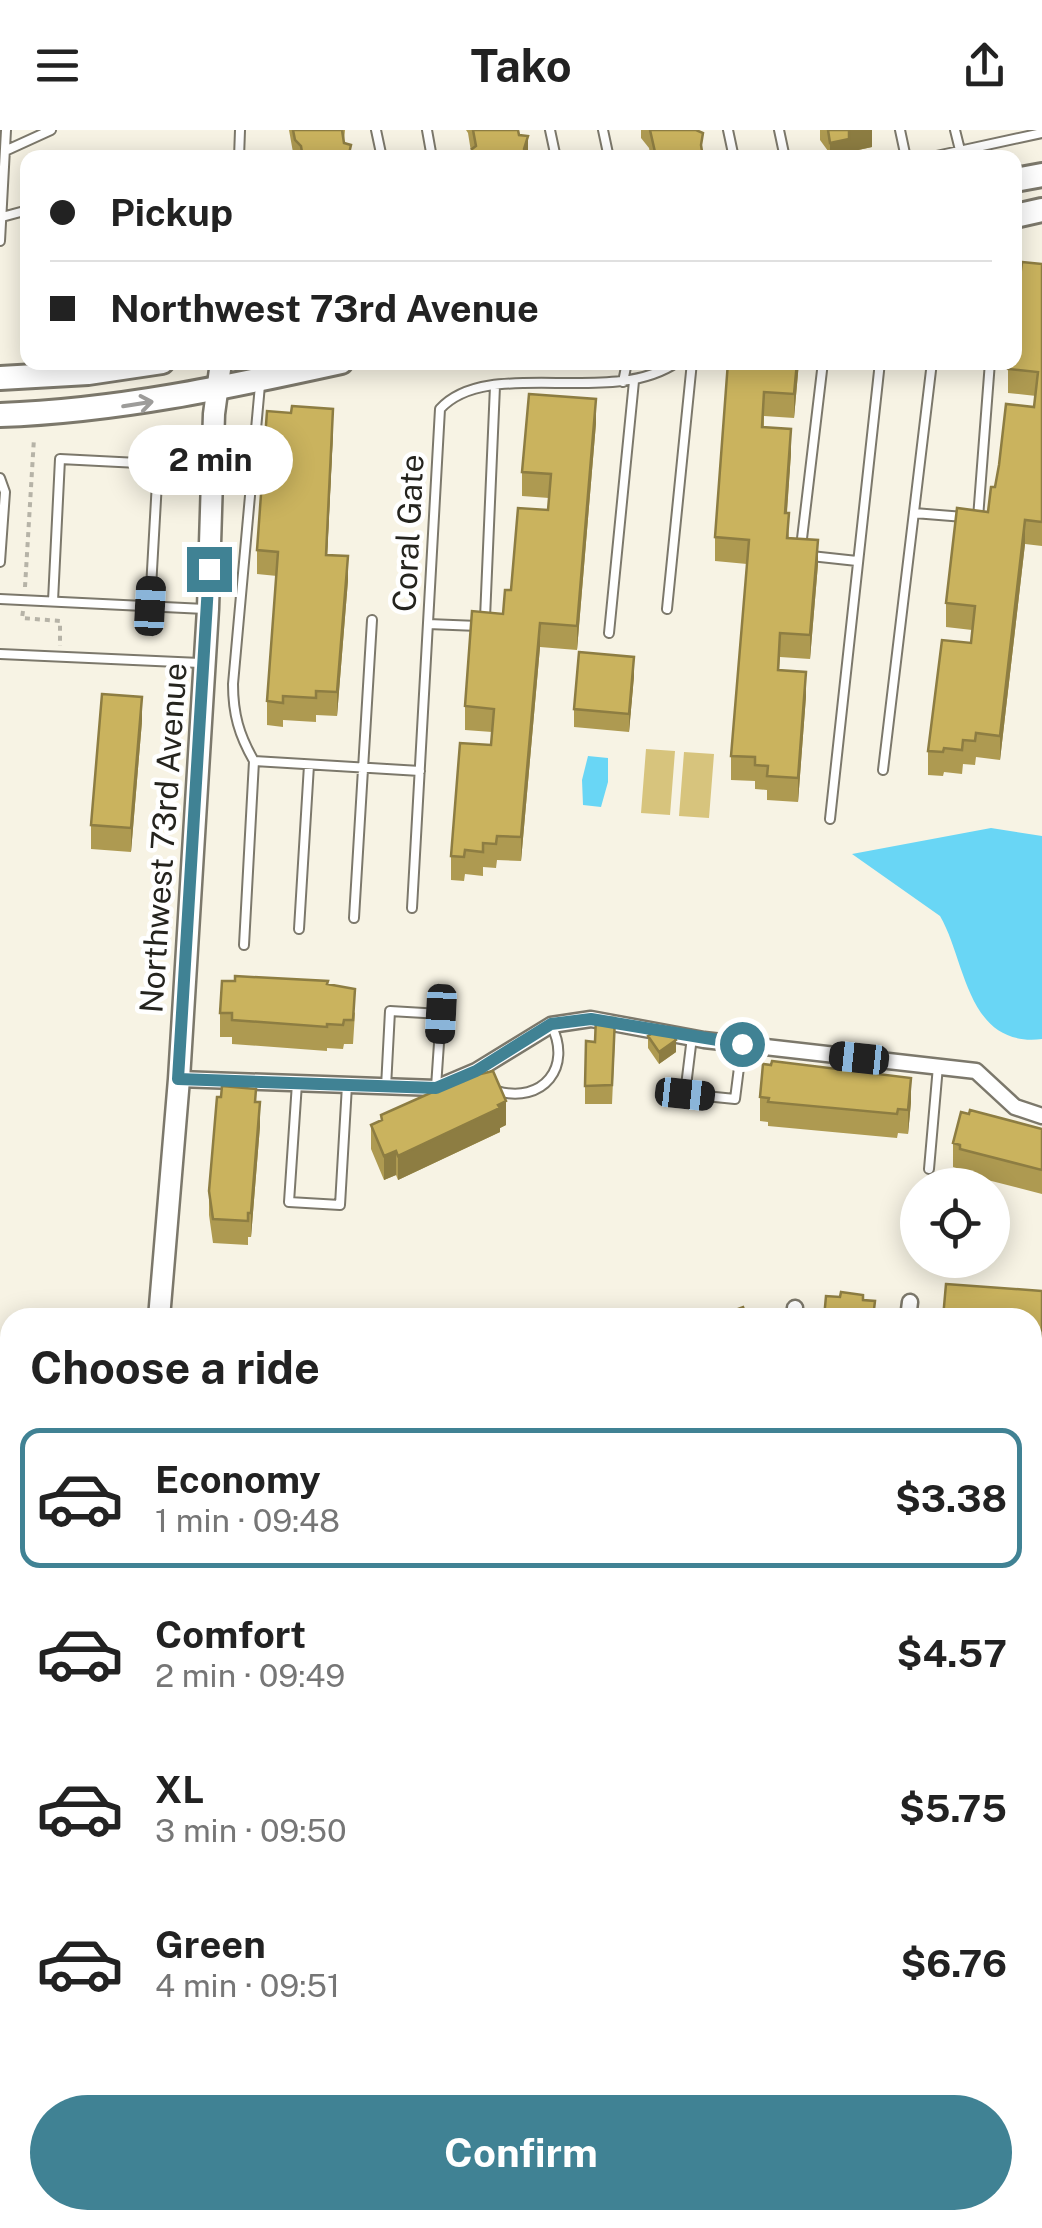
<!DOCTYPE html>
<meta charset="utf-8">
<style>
:root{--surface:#fff;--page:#f2f2f2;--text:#222;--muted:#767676;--line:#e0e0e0;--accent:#408294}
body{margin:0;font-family:"Public Sans",sans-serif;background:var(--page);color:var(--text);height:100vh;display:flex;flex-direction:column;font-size:38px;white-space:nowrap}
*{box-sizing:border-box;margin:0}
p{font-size:32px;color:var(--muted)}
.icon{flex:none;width:55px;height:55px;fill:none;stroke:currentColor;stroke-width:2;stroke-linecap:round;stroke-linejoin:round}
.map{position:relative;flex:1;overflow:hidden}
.drawer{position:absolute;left:0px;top:1178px;width:1042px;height:922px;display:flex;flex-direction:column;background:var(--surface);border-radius:30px 30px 0 0;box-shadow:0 5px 25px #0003}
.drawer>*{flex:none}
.guide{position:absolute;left:20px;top:20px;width:1002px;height:220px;border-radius:20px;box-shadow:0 5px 25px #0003;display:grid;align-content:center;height:220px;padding:0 30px;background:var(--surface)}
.tools{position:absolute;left:900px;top:1038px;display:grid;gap:20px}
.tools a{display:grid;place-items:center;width:110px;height:110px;border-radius:50%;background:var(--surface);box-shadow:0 5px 25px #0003;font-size:50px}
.end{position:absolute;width:45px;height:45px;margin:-22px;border:12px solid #408294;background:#fff;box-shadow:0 0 0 5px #fff}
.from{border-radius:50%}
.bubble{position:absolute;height:70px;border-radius:35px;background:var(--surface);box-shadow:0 5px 25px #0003;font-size:32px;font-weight:700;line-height:70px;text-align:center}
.car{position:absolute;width:30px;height:60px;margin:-30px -15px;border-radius:12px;box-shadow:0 0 8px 2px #0007;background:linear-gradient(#222 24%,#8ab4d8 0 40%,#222 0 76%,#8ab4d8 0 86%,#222 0)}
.guide b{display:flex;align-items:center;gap:35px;height:95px;font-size:38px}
.guide b+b{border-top:2px solid var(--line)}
.guide i{width:25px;height:25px;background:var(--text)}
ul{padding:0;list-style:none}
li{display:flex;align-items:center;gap:30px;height:140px;margin:0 20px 15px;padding:0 10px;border:5px solid transparent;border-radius:20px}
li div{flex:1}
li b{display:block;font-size:38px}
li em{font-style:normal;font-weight:700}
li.on{border-color:var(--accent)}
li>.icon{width:90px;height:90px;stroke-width:1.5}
h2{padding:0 30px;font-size:45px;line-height:120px}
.button{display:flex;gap:20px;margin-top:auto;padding:20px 30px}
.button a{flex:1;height:115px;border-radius:60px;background:var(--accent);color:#fff;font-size:40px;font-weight:700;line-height:115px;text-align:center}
header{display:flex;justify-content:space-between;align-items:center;height:130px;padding:0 30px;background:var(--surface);font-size:45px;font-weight:700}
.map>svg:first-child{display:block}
.green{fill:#d7c47d}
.water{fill:#69d6f5}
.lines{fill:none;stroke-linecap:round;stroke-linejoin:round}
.lane-casing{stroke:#7c786b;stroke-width:12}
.street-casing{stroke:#7c786b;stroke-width:19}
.secondary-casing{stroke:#7c786b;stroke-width:25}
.primary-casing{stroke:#7c786b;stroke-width:28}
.path{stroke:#b6b3a7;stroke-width:4;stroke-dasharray:5 5;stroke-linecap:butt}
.lane{stroke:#fff;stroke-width:8}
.street{stroke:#fff;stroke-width:14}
.secondary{stroke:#fff;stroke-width:20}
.primary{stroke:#fff;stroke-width:22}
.wall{fill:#ae9a51}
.shaded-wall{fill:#8d7d42}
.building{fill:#cab35e;stroke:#8d7d42;stroke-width:2.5}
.oneway{stroke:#9d9c9a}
.route{stroke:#408294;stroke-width:12}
.labels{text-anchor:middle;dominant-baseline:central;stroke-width:9;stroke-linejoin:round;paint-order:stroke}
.street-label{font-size:32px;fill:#25241e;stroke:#fff}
</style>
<header><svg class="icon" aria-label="menu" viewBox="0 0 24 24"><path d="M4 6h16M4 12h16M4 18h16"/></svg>Tako<svg class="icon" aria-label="share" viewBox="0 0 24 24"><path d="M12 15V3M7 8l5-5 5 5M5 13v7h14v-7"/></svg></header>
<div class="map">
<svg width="1042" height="2098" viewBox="0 0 1042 2098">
<rect width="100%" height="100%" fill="#f7f3e4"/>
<path class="green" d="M646,619L675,621L670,685L641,683Z
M684,622L714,624L709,688L679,686Z"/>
<path class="water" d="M588,626L608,628V652L601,677L583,675L582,650Z
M991,698L1042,706V909C966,918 966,830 940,786L852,724Z"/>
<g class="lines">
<defs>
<path id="lane" d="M376,0L382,28
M427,0L432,28
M550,0L556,28
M603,0L609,28
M728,0L734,28
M779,0L785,28
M900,0L906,28
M955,0L960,20
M5,21L51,0
M239,28L240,0
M927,28L1042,3
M2,87L28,80
M0,111L6,0
M1015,144L1042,140
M623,252L627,232
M260,255L233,554C233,584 239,605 254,631L420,641
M0,348L5,362L0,432
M914,383L964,387
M978,388L990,232
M801,417L823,232
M811,426L857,431
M0,469L205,479
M53,471L60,329L158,334L150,476
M667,479L692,232
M485,488L495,256
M428,494L478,496
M609,503L634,251
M0,524L200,533
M883,640L932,232
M830,689L880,232
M412,778L440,279C488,226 612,278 677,232
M354,788L372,490
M299,799L309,635
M244,815L254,631
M692,907L685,964L735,969L742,914
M297,953L289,1072L340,1075L347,955
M386,957L390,881L441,884L436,957
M497,961C543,974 573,937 551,895
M929,1039L938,936
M1032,1597L1040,1536
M392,2090V2098
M557,2090L558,2098
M665,2090L666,2098
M837,2090L838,2098
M947,2090L948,2098
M296,2098L300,2090"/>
<path id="street" d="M179,949L436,958L476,941L551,895L591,889L704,910L976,941L1015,977L1042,986
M794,1188L795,1178
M908,1188L910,1172
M1032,1271L1042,1272
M1032,1804L1042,1806"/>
<path id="secondary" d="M159,1188L179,949L208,479L214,284L221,232
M1032,1397L1042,1399"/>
<path id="primary" d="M1015,50L1042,45
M1015,86L1042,80
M0,248L88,243L162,232
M0,285C117,281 227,257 341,232"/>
</defs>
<use href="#lane" class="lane-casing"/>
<use href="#street" class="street-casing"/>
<use href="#secondary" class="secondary-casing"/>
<use href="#primary" class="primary-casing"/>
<path class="path" d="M25,457L34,308
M23,481L22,488L60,491V516"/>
<use href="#lane" class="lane"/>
<use href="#street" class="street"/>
<use href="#secondary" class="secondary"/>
<use href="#primary" class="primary"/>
</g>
<path class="wall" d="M289,0H345L344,11L351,28H294Z
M466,0H519V5L528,28H472L468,3Z
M641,0H696L703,28H651L649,18L641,8Z
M820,0H872V17L849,22V28H829L828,21L820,10Z
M1042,134V416L1025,414L1000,630L976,627L975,635L963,634L962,644L944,642L943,646L928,645V621L971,513L972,500L946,497V473L988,382L995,357L1034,277L1036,266L1008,263V239Z
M728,232H799L794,288L764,286V297L791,323L787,383L789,409L818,434L810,529L780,527L779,540L806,566L798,672L767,670V660L755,659V651L731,650V626L747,434L715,431V407Z
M596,293L577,520L540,517L521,731L497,730L496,738L483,737V746L465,744L464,751L451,750V726L491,615L492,602L465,600V576L503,484L511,460L548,380L549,368L522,366V342Z
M333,303L327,425L348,450L337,586L316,585V592L283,590V597L267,595V571L277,446L257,444V420Z
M634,546L629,602L574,597V579Z
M142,591L131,722L91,719V695Z
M327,854L355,883L353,914H344L343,919L327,918V921L232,914V907H220V883Z
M615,906L612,974H585V956L595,912Z
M648,906L676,922L659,934L648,918Z
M760,967L911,972L908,1004L898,1003L897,1008L768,996V992L760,991Z
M256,972L260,996L251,1107H248V1115L213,1113L209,1085V1061Z
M371,995H506L500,998V1002L398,1050L396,1045L384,1050L371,1019Z
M1042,999V1064L960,1043V1039L953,1037V1013Z
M1042,1161V1233L1032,1232V1188Z
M1032,1278L1042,1279V1351L1032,1350Z
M1032,1421L1042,1424V1497L1032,1494Z
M216,2090H268L264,2098H216Z
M408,2090H509L409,2096Z
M700,2090H813L812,2098H699Z"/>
<path class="shaded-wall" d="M849,0H872V17L849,22Z
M528,6V28H524V19Z
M849,9V28H830V13Z
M797,232H799L794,288V264Z
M596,269V293L577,520V496Z
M333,279V303L326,449V425Z
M791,299V323L785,407V383Z
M1025,390V414L1000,630V606Z
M818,410V434L810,529V505Z
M348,426V450L337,586V562Z
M540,493V517L521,731V707Z
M634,527V546L629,602V584Z
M806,542V566L798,672V648Z
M142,567V591L131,722V698Z
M676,910V922L659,934V922Z
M911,948V972L908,1004V980Z
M506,971V995L500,998V1002L398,1050V1026Z
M260,972V996L251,1107V1083Z
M396,1021V1045L384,1050V1026Z
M1042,1917V1935L1032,2005V1987Z
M257,2090H268L264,2098H255Z"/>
<path class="building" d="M293,0H342L344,13L351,15L348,28H303L301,16L295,10Z
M473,0H518L519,5L528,6L524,19L526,28H481L472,19L476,16Z
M650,0H696L703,3L701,15L703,28H653L651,25L655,22Z
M828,0H849V9L830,13Z
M1022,132L1042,134V392L1025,390L1000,606L976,603L975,611L963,610L962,620L944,618L943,622L928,621L942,510L971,513L975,476L946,473L957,378L988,382L991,357H995L999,335L1006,274L1034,277L1038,242L1008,239L1009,232H1015V186Z
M728,232H797L794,264L764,262L762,297L791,299L785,383H789L787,408L818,410L810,505L780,503L778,540L806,542L798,648L767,646L768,636L755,635V627L731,626L749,410L715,407Z
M529,264L596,269L577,496L540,493L521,707L497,706L496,714L483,713V722L465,720L464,727L451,726L460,613L491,615L494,579L465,576L472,481L503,484L505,460H511L518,378L548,380L551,344L522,342Z
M292,276L333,279L326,425L348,426L337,562L316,561V568L283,566V573L267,571L278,422L257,420L267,281L291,283Z
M579,522L634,527L629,584L574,579Z
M102,564L142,567L131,698L91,695Z
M235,846L328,851L327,854L355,859L353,890H344L343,895L327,894V897L232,890V883H220L222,851H235Z
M596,887L615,888L612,955L585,956L586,911L595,912Z
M657,900L671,902L676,910L659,922L648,906Z
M772,931L911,948L908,980L898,979L897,984L768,972L769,968L760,967L763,934L771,935Z
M493,941L506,971L498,975L500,978L398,1026L396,1021L384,1026L371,995L382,990L381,985L464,948Z
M222,956L256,959L255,972H260L251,1083H248V1091L213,1089L209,1061L217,967H221Z
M970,980L1042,999V1040L960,1019V1015L953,1013L961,982L969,984Z
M946,1154L1042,1161V1209L1032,1208V1188H943Z
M841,1162L863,1165V1170L875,1171L873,1188H824L826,1166L840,1167Z
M743,1177L747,1188H714Z
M1032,1278L1042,1279V1327L1032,1326Z
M1032,1421L1042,1424V1473L1032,1470Z
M1032,1830L1042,1833V1917L1032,1987Z
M1032,2084L1042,2085V2098H974L975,2090H1032Z
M325,2090H370L371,2098H325Z
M588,2090H635V2098H589Z
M700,2090H810L809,2098H731L699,2094Z
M868,2090H914L915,2098H868Z"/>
<defs><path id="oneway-shaft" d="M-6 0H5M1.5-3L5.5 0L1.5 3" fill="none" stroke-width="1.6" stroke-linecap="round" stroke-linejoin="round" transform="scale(2.5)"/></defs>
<use class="oneway" href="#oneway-shaft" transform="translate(138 274) rotate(-9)"/>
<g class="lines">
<path class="route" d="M209,439L178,949L436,958L476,941L551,894L591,889L742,914"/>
</g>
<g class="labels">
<g class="street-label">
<text transform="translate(408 403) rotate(-87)">Coral Gate</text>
<text transform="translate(163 708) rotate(-86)">Northwest 73rd Avenue</text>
</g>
</g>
</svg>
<div class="tools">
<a><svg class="icon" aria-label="locate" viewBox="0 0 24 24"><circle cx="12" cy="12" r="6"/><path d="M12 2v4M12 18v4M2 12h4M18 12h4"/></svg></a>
</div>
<i class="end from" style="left:742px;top:914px"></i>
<i class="end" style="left:209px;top:439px"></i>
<div class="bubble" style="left:128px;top:295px;width:165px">2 min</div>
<i class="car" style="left:150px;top:476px;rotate:3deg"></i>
<i class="car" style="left:441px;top:884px;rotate:183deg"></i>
<i class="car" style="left:859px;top:928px;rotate:276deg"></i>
<i class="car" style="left:685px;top:964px;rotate:96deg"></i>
<div class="guide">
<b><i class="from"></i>Pickup</b>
<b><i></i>Northwest 73rd Avenue</b>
</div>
<section class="drawer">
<h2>Choose a ride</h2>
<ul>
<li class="on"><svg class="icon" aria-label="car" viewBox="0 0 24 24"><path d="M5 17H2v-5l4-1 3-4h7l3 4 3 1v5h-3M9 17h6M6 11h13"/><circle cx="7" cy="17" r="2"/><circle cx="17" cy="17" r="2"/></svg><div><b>Economy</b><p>1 min · 09:48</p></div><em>$3.38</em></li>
<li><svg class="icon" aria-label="car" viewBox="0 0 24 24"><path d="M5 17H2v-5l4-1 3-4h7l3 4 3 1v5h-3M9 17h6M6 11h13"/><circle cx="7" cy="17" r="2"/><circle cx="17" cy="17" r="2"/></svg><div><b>Comfort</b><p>2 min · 09:49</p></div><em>$4.57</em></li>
<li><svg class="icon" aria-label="car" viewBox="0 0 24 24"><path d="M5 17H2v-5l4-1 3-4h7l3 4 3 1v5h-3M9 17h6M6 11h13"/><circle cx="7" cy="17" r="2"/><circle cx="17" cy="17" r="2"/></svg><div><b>XL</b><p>3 min · 09:50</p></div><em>$5.75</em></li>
<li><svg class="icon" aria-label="car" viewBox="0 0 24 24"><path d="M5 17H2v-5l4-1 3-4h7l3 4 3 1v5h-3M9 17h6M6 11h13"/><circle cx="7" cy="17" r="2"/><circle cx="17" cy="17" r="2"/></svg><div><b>Green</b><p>4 min · 09:51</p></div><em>$6.76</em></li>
</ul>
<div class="button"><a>Confirm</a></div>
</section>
</div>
